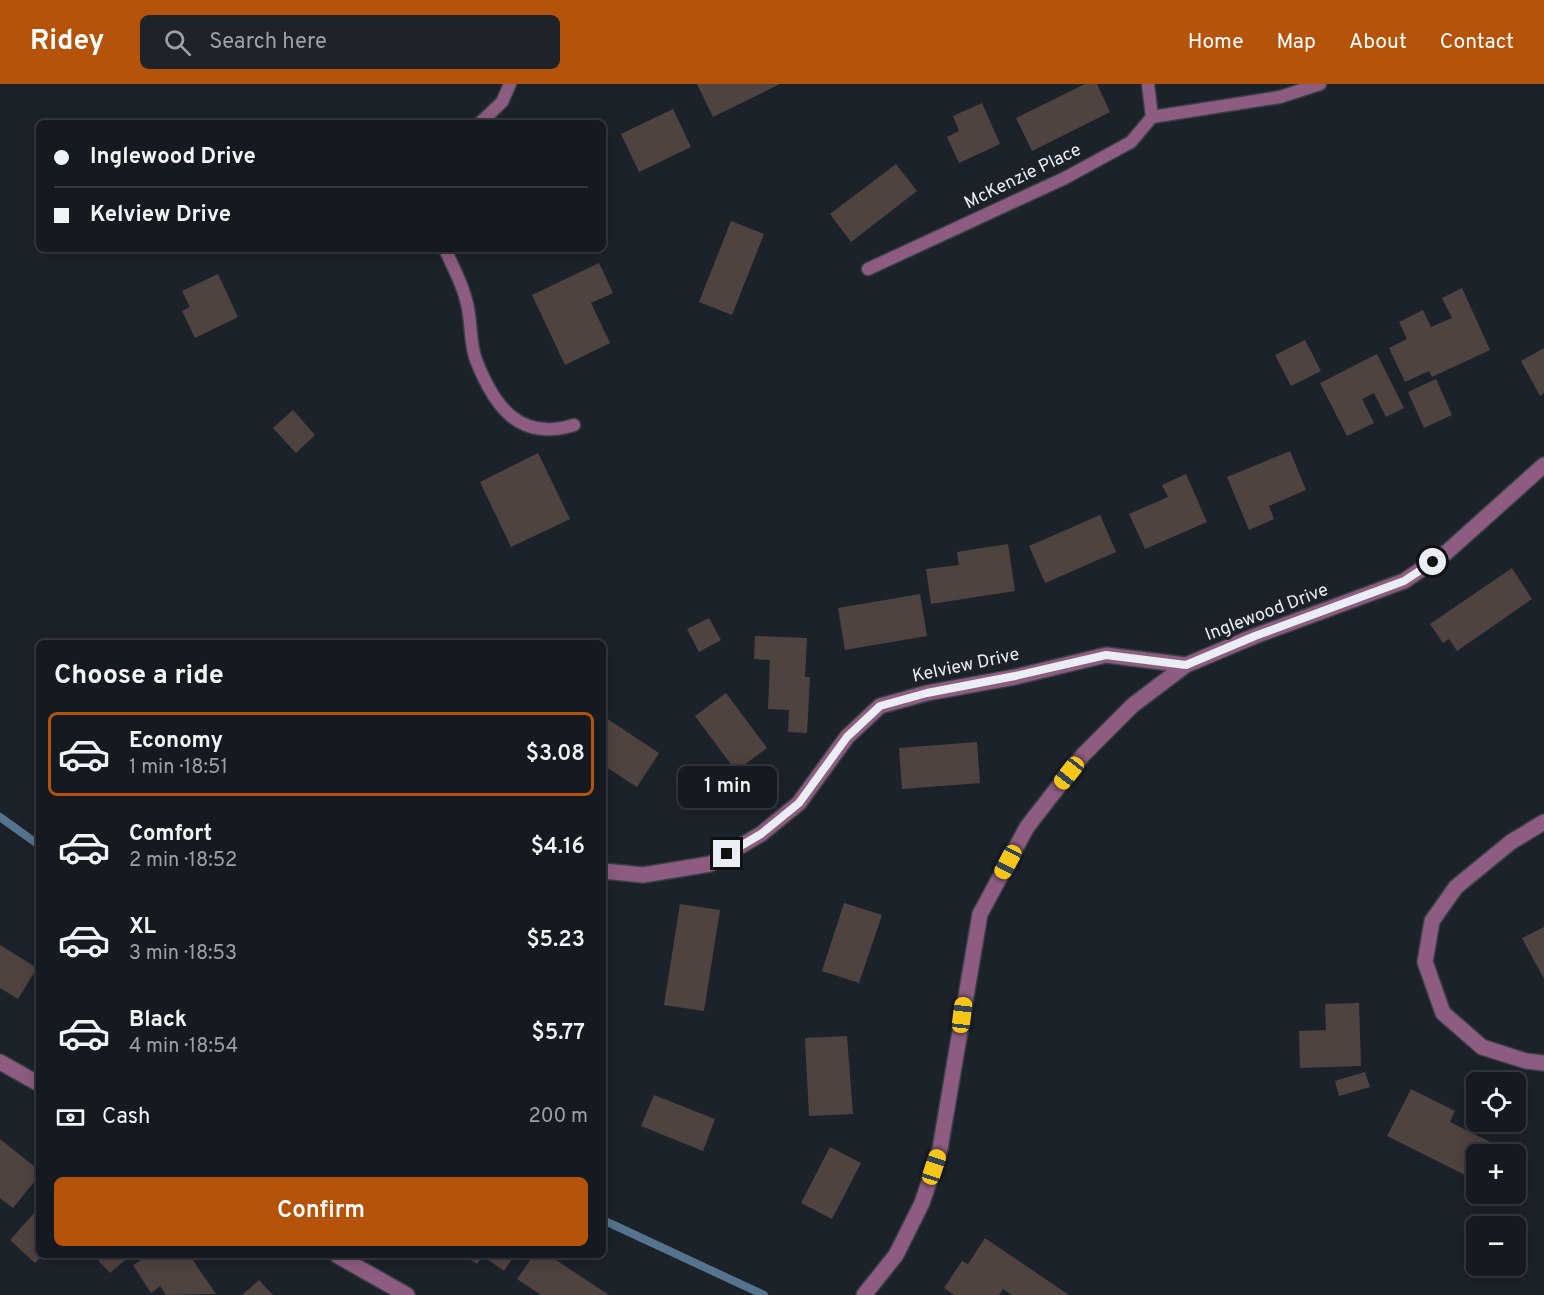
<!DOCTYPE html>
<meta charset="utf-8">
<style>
:root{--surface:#151a20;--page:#1e2329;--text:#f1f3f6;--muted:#9da1a5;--line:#34383e;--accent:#b45309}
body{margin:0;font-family:Overpass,sans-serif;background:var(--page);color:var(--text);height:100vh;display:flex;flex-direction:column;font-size:22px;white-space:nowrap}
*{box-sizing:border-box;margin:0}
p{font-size:20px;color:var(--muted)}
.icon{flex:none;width:33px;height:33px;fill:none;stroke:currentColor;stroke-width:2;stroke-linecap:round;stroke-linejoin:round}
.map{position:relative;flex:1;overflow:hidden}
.panel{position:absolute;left:36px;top:556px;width:570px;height:618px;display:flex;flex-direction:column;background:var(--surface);border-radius:9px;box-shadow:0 3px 15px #0003,0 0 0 2px var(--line)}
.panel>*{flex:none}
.hud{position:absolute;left:36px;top:36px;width:570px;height:132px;border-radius:9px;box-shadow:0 3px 15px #0003,0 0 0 2px var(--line);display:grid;align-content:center;height:132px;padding:0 18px;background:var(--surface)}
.fabs{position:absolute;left:1466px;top:988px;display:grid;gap:12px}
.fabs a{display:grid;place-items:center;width:60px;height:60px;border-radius:9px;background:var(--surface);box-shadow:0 3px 15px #0003,0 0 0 2px var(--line);font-size:30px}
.end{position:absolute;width:27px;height:27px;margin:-14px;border:8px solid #eaeef4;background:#111;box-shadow:0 0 0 3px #111}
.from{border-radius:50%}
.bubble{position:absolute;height:42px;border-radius:9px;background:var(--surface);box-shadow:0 3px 15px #0003,0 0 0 2px var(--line);font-size:20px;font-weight:600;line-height:42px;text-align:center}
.car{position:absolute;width:18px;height:36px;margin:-18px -9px;border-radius:8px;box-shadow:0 0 4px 2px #0007;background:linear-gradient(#f5c518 24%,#345 0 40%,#f5c518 0 76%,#345 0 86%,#f5c518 0)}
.hud b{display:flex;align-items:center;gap:21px;height:57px;font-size:22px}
.hud b+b{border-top:2px solid var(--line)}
.hud i{width:15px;height:15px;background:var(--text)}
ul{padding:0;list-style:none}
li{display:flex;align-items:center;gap:18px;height:84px;margin:0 12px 9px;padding:0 6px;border:3px solid transparent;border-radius:9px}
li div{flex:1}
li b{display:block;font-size:22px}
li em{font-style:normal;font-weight:600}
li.selected{border-color:var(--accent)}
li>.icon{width:54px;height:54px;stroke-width:1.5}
h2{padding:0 18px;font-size:27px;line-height:72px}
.pay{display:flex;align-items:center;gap:15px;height:66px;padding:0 18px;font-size:22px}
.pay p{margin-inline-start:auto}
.cta{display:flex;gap:12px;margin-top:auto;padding:12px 18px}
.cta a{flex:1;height:69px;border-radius:9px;background:var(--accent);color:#fff;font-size:24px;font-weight:600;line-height:69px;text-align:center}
header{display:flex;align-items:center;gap:36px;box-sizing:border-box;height:84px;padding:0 30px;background:var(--accent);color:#fff}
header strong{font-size:28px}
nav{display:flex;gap:33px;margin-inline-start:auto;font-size:21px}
.search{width:420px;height:54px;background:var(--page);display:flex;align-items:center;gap:15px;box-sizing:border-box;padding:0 21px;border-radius:9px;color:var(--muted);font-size:22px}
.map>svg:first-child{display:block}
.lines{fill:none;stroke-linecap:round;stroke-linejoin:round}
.stream{stroke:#56748d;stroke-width:8}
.building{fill:#4f433f}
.lane-casing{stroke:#393f46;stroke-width:15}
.street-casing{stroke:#393f46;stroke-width:18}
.lane{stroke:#8d5c80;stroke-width:12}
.street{stroke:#8d5c80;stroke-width:15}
.route{stroke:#eaeef4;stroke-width:8}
.labels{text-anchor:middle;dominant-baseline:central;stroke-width:6;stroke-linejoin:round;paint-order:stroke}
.street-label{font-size:18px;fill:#eaeef4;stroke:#1c222a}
</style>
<header>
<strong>Ridey</strong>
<div class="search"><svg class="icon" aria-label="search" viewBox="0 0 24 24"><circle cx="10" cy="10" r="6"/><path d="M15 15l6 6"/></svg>Search here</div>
<nav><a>Home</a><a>Map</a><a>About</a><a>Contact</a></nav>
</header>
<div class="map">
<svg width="1544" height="1211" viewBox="0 0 1544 1211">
<rect width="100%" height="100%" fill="#1c222a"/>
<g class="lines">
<path class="stream" d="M0,733L39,761
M603,1136L764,1211"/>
</g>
<path class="building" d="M697,0H780L713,33Z
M1085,0H1097L1110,28L1032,67L1016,34Z
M982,19L1000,60L959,79L947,53L959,47L953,32Z
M673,25L691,63L639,88L621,50Z
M896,80L917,107L851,158L830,130Z
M731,137L764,150L732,231L699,218Z
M599,179L613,209L591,219L610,259L565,281L532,211Z
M218,190L238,233L195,254L182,227L190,223L182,207Z
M1462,204L1490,266L1432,293L1429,287L1405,298L1389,264L1407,255L1399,238L1423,226L1431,243L1452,234L1442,214Z
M1305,256L1321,287L1291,302L1275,271Z
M1544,264V309L1540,312L1521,277Z
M1377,270L1404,324L1386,333L1374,309L1362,315L1374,339L1347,352L1320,299Z
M1436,295L1452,331L1424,344L1408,308Z
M293,326L315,351L296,369L273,344Z
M1290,367L1306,406L1269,422L1274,435L1249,446L1227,393Z
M538,369L570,435L511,463L480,398Z
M1186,390L1207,438L1145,465L1129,430L1168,413L1162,401Z
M1100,431L1116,468L1045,499L1029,462Z
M1008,460L1015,507L931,520L926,485L959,481L957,468Z
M1512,484L1532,515L1457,567L1449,555L1443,559L1430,540Z
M920,510L927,552L845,566L838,524Z
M709,534L721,556L699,568L687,545Z
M755,552L807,554L805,593H810L807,649L788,648L789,626L768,625L770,576L754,575Z
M726,609L767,664L736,687L695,632Z
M603,632L659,669L637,703L603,681Z
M977,658L980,699L902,705L899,664Z
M844,819L882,831L859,899L822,887Z
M680,820L720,826L704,927L664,921Z
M1544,843V895L1522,854Z
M0,861L37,884L18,915L0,904Z
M1359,919L1361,982L1300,984L1299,947L1326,946L1325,920Z
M847,952L853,1030L809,1032L805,954Z
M1365,988L1370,1003L1339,1012L1335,997Z
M1411,1005L1455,1027L1450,1038L1492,1059L1486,1071H1476L1473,1095L1387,1052Z
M654,1011L715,1035L703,1067L641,1042Z
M0,1055L39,1086V1092L13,1124L0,1114Z
M830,1063L861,1079L832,1135L801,1119Z
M37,1126L39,1172H42L35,1179L10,1156Z
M985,1154L1069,1211H1012L1003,1205L999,1211H954L944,1204L962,1177L968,1180Z
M94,1172H120L125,1176L110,1189Z
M148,1172H190L216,1210L166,1211L160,1202L151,1209L133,1181Z
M465,1172H514L504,1187L483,1172L477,1180Z
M533,1172H550L609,1211H541L517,1195Z
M259,1196L273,1211H242Z"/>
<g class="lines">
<defs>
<path id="lane" d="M1152,33L1280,13L1320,0
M480,39L502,18L510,0
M445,165C452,181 462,199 466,216C472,235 469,257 476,276C494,322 519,358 574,341
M868,185L1065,94L1131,58L1152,33L1148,0"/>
<path id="street" d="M1544,738L1511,758L1456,803L1432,837L1425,878L1443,929L1482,963L1526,977L1544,979
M603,787L643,791L710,780L761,750L799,719L847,653L880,622L927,609L1015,593L1106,571L1186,581
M0,978L39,1000
M338,1172L407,1211
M864,1211L896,1171L922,1119L940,1065L980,830L1027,743L1083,671L1133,621L1186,581L1255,552L1404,497L1447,468L1544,381"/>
</defs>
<use href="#lane" class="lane-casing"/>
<use href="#street" class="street-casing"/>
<use href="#lane" class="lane"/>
<use href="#street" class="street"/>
</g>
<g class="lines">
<path class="route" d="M727,770L761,750L799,719L847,653L880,622L927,609L1015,592L1106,571L1186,581L1255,552L1404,497L1433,478"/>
</g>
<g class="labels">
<g class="street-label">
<text transform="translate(1023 93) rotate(-26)">McKenzie Place</text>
<text transform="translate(1267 529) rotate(-21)">Inglewood Drive</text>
<text transform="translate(966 582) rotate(-12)">Kelview Drive</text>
</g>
</g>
</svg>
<div class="fabs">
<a><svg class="icon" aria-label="locate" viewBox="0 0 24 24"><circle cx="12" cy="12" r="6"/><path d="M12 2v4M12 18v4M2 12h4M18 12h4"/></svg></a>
<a>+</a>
<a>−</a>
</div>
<i class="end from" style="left:1433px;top:478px"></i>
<i class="end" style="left:727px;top:770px"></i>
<div class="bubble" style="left:678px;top:682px;width:99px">1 min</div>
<i class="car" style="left:1069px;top:689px;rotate:218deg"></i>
<i class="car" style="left:1008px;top:778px;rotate:208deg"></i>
<i class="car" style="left:962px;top:931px;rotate:7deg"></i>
<i class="car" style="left:934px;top:1083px;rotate:18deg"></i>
<div class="hud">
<b><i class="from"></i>Inglewood Drive</b>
<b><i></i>Kelview Drive</b>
</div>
<section class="panel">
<h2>Choose a ride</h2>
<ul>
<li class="selected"><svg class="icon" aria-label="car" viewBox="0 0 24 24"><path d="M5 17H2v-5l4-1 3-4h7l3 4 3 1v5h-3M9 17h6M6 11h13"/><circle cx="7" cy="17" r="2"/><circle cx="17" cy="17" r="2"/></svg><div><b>Economy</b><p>1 min · 18:51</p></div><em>$3.08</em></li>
<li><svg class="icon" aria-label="car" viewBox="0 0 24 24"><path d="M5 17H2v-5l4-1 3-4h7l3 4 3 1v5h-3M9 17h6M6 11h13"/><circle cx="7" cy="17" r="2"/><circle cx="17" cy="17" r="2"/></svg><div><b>Comfort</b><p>2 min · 18:52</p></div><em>$4.16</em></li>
<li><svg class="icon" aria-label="car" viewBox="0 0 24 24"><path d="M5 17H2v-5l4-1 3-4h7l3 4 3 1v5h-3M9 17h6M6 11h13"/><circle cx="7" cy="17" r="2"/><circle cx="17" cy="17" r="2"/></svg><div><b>XL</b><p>3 min · 18:53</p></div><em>$5.23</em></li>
<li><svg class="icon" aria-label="car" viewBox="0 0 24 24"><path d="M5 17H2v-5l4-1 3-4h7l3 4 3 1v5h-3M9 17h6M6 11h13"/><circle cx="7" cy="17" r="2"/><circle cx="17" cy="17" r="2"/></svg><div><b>Black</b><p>4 min · 18:54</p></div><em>$5.77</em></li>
</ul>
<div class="pay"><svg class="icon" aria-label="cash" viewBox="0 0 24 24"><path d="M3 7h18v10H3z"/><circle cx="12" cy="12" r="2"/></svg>Cash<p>200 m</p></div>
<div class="cta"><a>Confirm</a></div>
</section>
</div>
